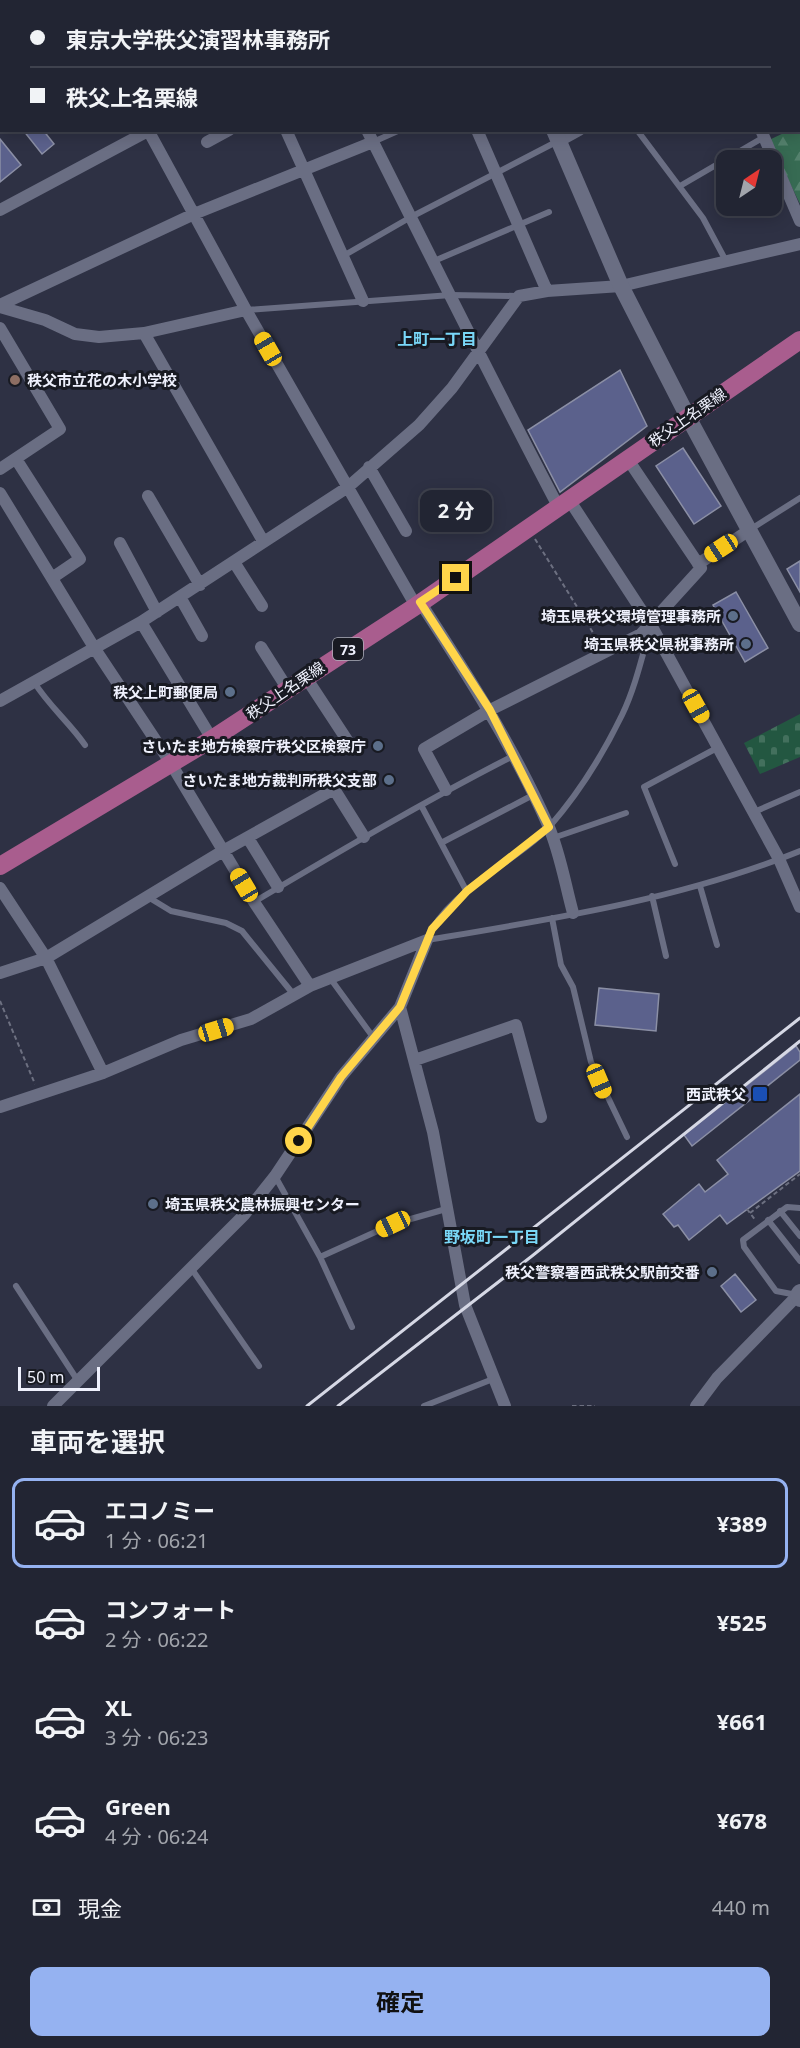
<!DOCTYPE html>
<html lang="ja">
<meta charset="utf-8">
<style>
:root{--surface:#222533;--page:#2e313f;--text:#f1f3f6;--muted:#a2a5ac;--line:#3f424e;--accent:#95b2f1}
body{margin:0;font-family:"Noto Sans","Noto Sans JP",sans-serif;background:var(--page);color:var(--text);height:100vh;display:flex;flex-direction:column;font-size:22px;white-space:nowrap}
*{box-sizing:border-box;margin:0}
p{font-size:20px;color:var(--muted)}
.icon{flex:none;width:33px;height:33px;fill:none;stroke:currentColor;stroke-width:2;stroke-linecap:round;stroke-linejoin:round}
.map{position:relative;height:1406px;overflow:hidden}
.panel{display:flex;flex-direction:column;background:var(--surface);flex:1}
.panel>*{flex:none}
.banner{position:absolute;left:0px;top:0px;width:801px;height:132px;box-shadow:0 3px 15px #0003,0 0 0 2px var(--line);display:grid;align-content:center;height:132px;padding:0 30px;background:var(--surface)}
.needle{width:39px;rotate:35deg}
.controls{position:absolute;left:716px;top:150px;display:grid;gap:12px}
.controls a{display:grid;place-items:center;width:66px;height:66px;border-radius:12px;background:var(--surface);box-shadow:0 3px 15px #0003,0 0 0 2px var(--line);font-size:30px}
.scale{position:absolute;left:18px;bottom:15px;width:82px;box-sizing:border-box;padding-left:6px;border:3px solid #eff1fd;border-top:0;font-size:16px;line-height:21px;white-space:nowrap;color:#eff1fd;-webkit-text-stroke:4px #181a22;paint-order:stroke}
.end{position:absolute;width:27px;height:27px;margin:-14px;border:8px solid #ffd54a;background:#111;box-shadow:0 0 0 3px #111}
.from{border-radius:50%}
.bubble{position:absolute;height:42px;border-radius:12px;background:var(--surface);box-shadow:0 3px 15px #0003,0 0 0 2px var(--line);font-size:20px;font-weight:700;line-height:42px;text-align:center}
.car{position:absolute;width:18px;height:36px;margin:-18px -9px;border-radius:8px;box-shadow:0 0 4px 2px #0007;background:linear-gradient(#f5c518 24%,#345 0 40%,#f5c518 0 76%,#345 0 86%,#f5c518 0)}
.banner b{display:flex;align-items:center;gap:21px;height:57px;font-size:22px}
.banner b+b{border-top:2px solid var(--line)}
.banner i{width:15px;height:15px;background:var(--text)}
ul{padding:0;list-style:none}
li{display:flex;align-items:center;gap:18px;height:90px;margin:0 12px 9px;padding:0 18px;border:3px solid transparent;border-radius:12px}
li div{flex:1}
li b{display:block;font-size:22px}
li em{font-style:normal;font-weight:700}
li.on{border-color:var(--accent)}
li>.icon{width:54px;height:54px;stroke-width:1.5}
h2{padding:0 30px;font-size:27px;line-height:72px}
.pay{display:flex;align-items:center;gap:15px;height:66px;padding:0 30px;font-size:22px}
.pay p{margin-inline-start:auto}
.primary-button{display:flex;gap:12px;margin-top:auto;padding:12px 30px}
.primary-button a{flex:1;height:69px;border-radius:12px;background:var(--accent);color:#111;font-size:24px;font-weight:700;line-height:69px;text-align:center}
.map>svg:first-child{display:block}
.forest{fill:url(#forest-firs)}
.cemetery{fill:url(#cemetery-stones)}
.building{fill:#5b618c;stroke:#8b8fa5;stroke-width:1.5}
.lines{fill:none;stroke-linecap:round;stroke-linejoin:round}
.path{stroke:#6d7081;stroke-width:2;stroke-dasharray:4.5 3;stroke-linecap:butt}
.lane{stroke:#6a6e83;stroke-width:6}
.street{stroke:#6a6e83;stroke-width:12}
.secondary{stroke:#6a6e83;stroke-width:16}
.primary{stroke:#a95d8e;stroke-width:18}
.rail{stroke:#d6d8e5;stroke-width:3}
.route{stroke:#ffd54a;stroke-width:8}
.education-dot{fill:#8d6e63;stroke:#181a22;stroke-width:2}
.service-dot{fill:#5c6f8a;stroke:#181a22;stroke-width:2}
.transit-dot{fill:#1a4fb4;stroke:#181a22;stroke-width:2}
.labels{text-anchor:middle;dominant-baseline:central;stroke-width:6;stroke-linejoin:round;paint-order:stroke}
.shield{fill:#181a22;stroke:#aeb0bb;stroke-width:1.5}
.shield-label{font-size:14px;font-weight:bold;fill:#eff1fd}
.poi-label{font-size:15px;font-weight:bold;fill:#eff1fd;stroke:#181a22;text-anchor:end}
.street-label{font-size:15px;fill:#eff1fd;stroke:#181a22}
.neighbourhood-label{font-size:16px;font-weight:bold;fill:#79d8f8;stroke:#181a22}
</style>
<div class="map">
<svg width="800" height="1406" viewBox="0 0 800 1406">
<defs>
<pattern id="forest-firs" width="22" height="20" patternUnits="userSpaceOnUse" patternTransform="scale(1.5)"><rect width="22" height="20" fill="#376b53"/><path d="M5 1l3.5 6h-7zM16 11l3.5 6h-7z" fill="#54816d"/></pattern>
<pattern id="cemetery-stones" width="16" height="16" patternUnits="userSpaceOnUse" patternTransform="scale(1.5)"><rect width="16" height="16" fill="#235741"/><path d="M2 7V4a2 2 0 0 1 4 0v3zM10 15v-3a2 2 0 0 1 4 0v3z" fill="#43705d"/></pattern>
</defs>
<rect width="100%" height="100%" fill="#2e3144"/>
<path class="forest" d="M800,125V204L769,140L788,131L800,130Z"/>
<path class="cemetery" d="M800,714V757L760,774L744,743Z"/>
<path class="building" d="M23,130H43L54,144L42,154Z
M0,139L21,165L0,182Z
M620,370L647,426L560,492L528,430Z
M683,448L721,506L694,524L656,466Z
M800,561V592L787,569Z
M736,592L768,648L745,662L713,605Z
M599,988L659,994L656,1031L595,1025Z
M796,1046L800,1052V1060L692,1146L684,1135Z
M800,1094V1171L727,1224L720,1215L689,1240L678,1225L674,1227L663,1214L699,1184L705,1192L728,1174L717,1160Z
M735,1274L756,1300L741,1312L721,1286Z"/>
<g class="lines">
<path class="path" d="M535,539L600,644
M0,1001L35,1084
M747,1209L756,1221
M750,1213L800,1174
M572,1406H595"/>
<path class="lane" d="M579,0L580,2
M637,130L703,218L726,261
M373,142L400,130
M680,186L764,137
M343,256L411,217L558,141
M434,261L549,212
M246,310L451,295L517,296
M751,529L800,498
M650,629C642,657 635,688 622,715C603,754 578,794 550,826C517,862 445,892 427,940C553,919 682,899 800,851
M34,682C49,706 69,722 85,745
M422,807L467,892
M754,812L800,792
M553,838L626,813
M441,843L533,795
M675,864L644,787L717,748
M700,886L717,945
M652,896L666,956
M148,897L171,911L226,923L242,931L294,995
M254,902C340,851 425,801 513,756
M552,918L561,965L573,987L591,1062L627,1137
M330,978L373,1037
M275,1176L320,1257L393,1224L446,1209
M780,1211L800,1236
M768,1220L800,1261
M320,1257L352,1327
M191,1268L259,1366
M16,1286L78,1381
M797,1295L776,1291L744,1247L743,1240L787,1207L800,1208
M424,1406L493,1379"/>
<path class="street" d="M90,0V2
M227,0L228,2
M301,0L302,2
M424,0L425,2
M707,0L708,2
M759,0L760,2
M728,2L732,0
M800,97V98
M148,130L246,310L416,606
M286,130L363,301
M367,130C431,257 493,383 559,508
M477,130L547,291
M761,130L800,221
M559,141L579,130
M207,142L229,130
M0,210L148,131
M0,305L194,214L373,142
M0,307L45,320L75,334L99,337L144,333L246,310
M0,328L60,429L0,469
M144,333L263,541
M16,459L80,559L52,578
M369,467L406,531
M0,493L95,649L170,762L254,902L310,986
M148,496L200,585
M570,501L651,625L779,859L800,907
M120,543L157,612
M234,562L262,606
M698,564L751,529
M180,597L202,636
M420,602C467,674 513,746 548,825C560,852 565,884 573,913
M141,622L212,739
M261,647L287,688
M305,676L347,740
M0,701L141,622L348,487L419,425L452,388L519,296L547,291L621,286L800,244
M446,790L424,749L490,710L641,634L701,568L627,458
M248,838L278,887
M0,888L46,958L103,1073
M0,973L46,958L223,851L334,789L364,837
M400,1007L433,1132L465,1305L505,1406
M415,1060L516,1025L541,1117
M0,1107L103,1073L181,1040L251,1019L310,986L427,940
M53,1406L244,1215L275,1176L341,1077L400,1007L427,940
M696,1406L717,1378L798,1295"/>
<path class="secondary" d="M503,0L504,2
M554,130L621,286L688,417L800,624
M800,1292L798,1295L800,1299"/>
<path class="primary" d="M0,866L212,739L416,606L800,340"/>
<path class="rail" d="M307,1406L800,1018
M338,1406L532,1256L800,1041"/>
</g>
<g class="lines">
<path class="route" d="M299,1141L341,1077L400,1007L432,929L467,891L549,827L490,710L420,602L456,578"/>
</g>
<circle class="education-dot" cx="15" cy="380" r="6"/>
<g class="service-dot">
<circle cx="733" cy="616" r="6"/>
<circle cx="746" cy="644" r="6"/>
<circle cx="230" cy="692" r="6"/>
<circle cx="378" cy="746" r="6"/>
<circle cx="389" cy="780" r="6"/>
<circle cx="153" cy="1204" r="6"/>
<circle cx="712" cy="1272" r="6"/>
</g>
<rect class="transit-dot" x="752" y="1086" width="16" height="16" rx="3"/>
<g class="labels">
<rect class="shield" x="333" y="638" width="30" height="22" rx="4.5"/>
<g class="shield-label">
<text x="348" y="649">73</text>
</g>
<g class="poi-label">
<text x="27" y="380" text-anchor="start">秩父市立花の木小学校</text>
<text x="721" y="616">埼玉県秩父環境管理事務所</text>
<text x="734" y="644">埼玉県秩父県税事務所</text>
<text x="218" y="692">秩父上町郵便局</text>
<text x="366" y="746">さいたま地方検察庁秩父区検察庁</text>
<text x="377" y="780">さいたま地方裁判所秩父支部</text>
<text x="746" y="1094">西武秩父</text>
<text x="165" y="1204" text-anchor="start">埼玉県秩父農林振興センター</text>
<text x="700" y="1272">秩父警察署西武秩父駅前交番</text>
</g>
<g class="street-label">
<text transform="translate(687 417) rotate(-35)">秩父上名栗線</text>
<text transform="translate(285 690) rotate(-34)">秩父上名栗線</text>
</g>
<g class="neighbourhood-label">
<text x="437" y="339">上町一丁目</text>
<text x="492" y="1237">野坂町一丁目</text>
</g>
</g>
</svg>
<div class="controls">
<a><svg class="needle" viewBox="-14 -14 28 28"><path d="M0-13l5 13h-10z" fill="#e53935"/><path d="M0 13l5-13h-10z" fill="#a2a5ac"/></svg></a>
</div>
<div class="scale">50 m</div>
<i class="end from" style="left:299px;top:1141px"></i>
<i class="end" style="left:456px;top:578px"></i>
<div class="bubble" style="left:420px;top:490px;width:72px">2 分</div>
<i class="car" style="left:268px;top:349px;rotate:330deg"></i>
<i class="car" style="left:721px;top:548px;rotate:237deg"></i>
<i class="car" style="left:696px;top:706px;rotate:151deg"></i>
<i class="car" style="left:244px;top:885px;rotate:329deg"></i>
<i class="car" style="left:216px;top:1030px;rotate:73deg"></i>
<i class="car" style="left:599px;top:1081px;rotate:157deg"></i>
<i class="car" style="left:393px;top:1224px;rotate:245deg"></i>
<div class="banner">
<b><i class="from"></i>東京大学秩父演習林事務所</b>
<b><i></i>秩父上名栗線</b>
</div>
</div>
<section class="panel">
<h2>車両を選択</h2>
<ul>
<li class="on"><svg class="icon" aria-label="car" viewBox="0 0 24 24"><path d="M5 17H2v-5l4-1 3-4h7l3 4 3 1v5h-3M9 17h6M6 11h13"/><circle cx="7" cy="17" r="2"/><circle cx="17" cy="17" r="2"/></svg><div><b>エコノミー</b><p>1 分 · 06:21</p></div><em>¥389</em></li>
<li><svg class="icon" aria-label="car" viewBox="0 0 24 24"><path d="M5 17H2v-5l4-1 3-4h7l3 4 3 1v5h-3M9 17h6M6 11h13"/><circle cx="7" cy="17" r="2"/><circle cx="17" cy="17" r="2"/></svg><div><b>コンフォート</b><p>2 分 · 06:22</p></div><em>¥525</em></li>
<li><svg class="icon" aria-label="car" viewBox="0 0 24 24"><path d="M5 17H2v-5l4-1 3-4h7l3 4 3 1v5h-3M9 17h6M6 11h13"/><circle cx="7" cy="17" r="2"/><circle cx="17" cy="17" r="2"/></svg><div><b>XL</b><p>3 分 · 06:23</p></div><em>¥661</em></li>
<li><svg class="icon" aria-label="car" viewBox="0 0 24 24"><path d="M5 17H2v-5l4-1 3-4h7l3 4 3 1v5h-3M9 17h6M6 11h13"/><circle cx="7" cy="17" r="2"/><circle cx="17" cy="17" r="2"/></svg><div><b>Green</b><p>4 分 · 06:24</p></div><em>¥678</em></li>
</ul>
<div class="pay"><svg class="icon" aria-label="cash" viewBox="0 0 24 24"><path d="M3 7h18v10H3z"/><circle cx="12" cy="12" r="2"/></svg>現金<p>440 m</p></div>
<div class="primary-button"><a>確定</a></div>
</section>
